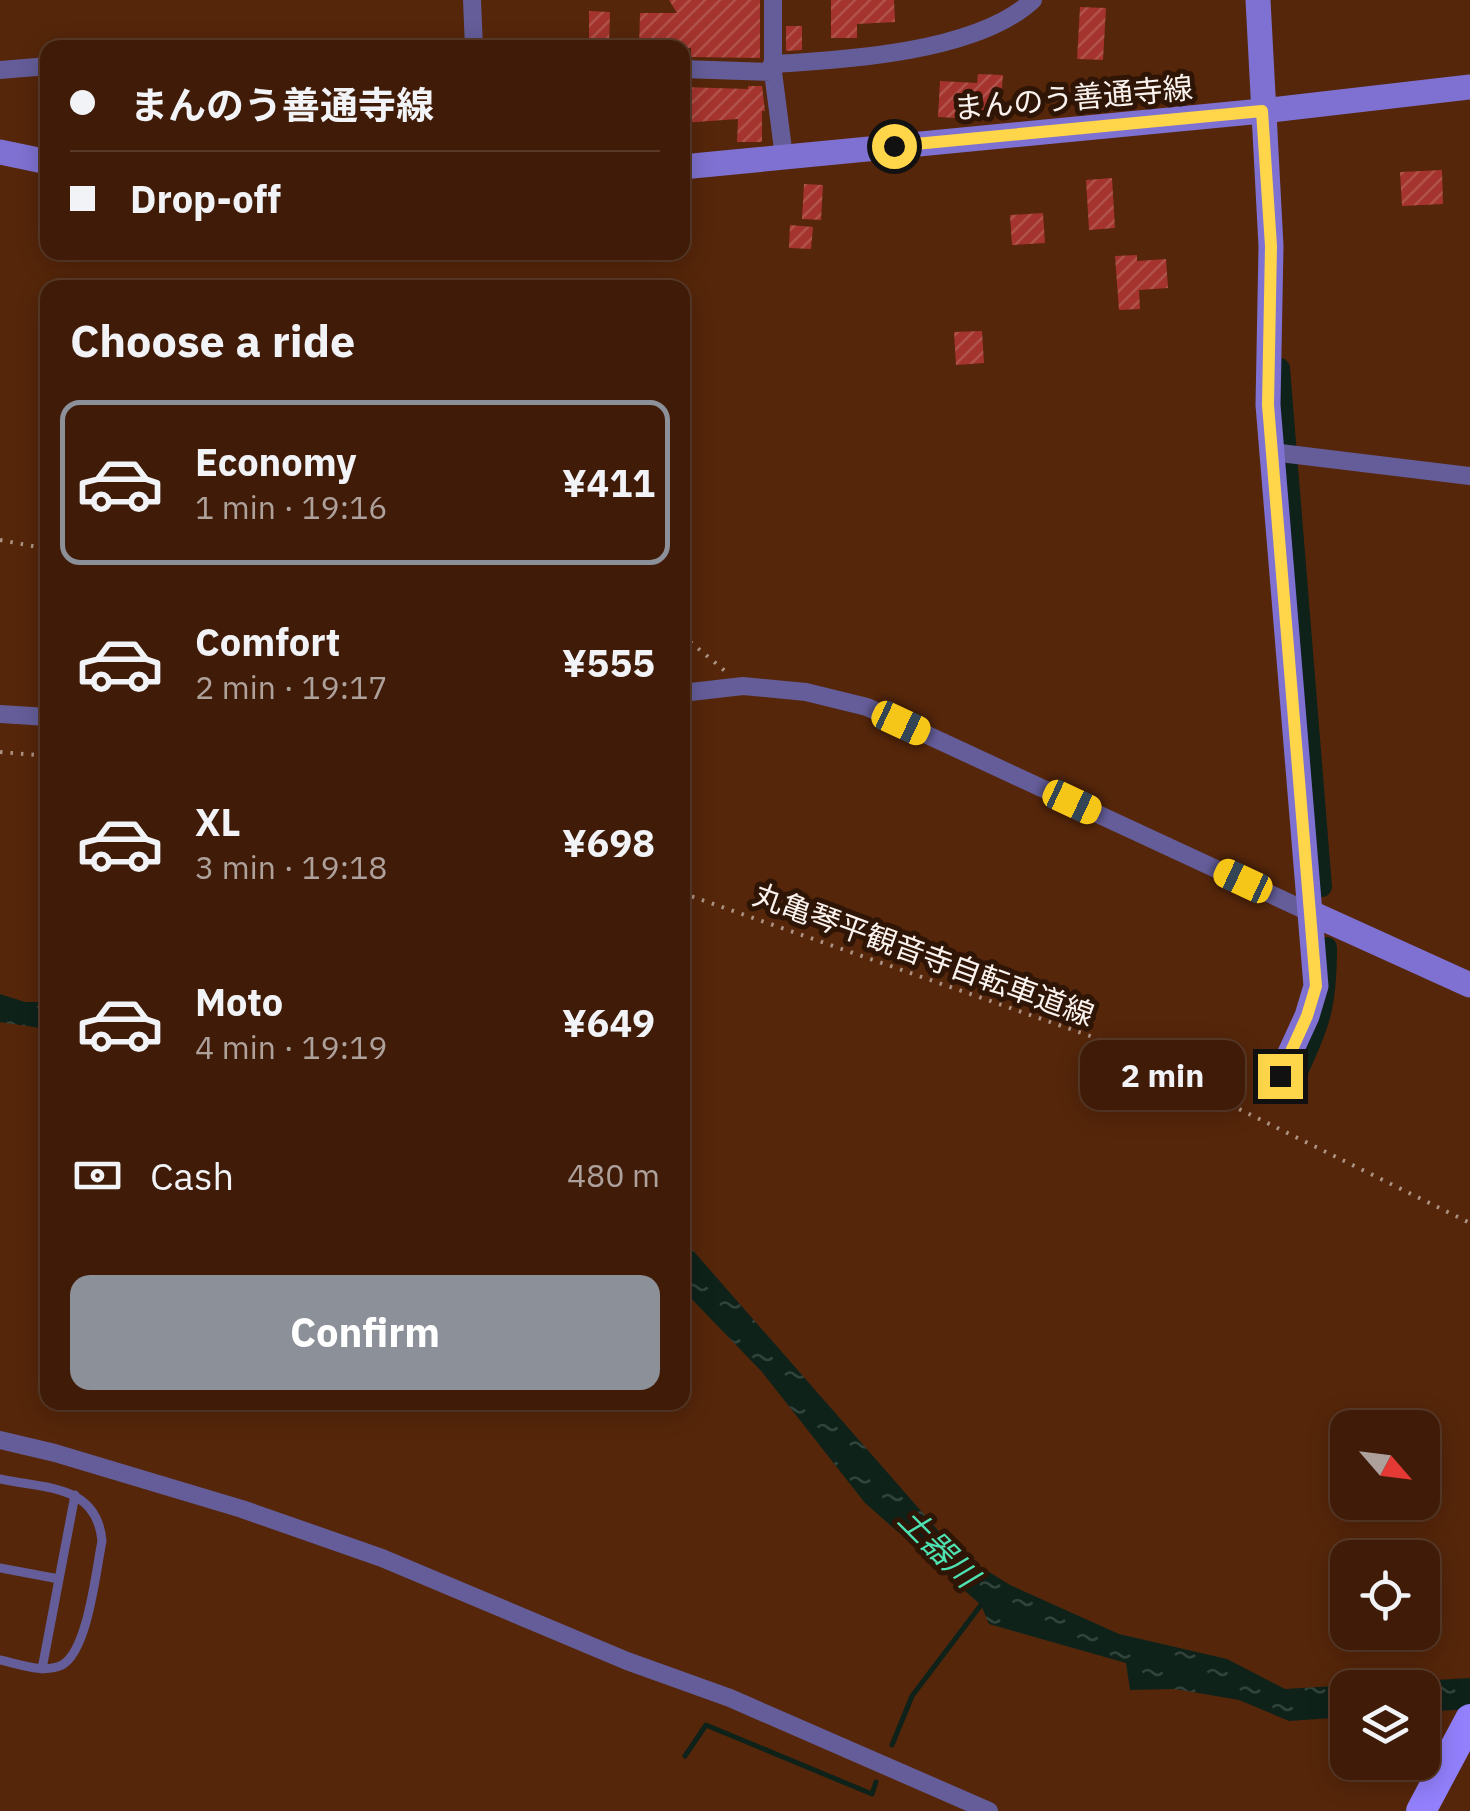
<!DOCTYPE html>
<meta charset="utf-8">
<style>
:root{--surface:#401c08;--page:#472512;--text:#f1f3f6;--muted:#aea19c;--line:#593a29;--accent:#8c9099}
body{margin:0;font-family:"IBM Plex Sans","Noto Sans JP",sans-serif;background:var(--page);color:var(--text);height:100vh;display:flex;flex-direction:column;font-size:38px;white-space:nowrap}
*{box-sizing:border-box;margin:0}
p{font-size:32px;color:var(--muted)}
.icon{flex:none;width:55px;height:55px;fill:none;stroke:currentColor;stroke-width:2;stroke-linecap:round;stroke-linejoin:round}
.map{position:relative;flex:1;overflow:hidden}
.sheet{position:absolute;left:40px;top:280px;width:650px;height:1130px;display:flex;flex-direction:column;background:var(--surface);border-radius:20px;box-shadow:0 5px 25px #0003,0 0 0 2px var(--line)}
.sheet>*{flex:none}
.banner{position:absolute;left:40px;top:40px;width:650px;height:220px;border-radius:20px;box-shadow:0 5px 25px #0003,0 0 0 2px var(--line);display:grid;align-content:center;height:220px;padding:0 30px;background:var(--surface)}
.needle{width:65px;rotate:118deg}
.tools{position:absolute;left:1330px;top:1410px;display:grid;gap:20px}
.tools a{display:grid;place-items:center;width:110px;height:110px;border-radius:20px;background:var(--surface);box-shadow:0 5px 25px #0003,0 0 0 2px var(--line);font-size:50px}
.end{position:absolute;width:45px;height:45px;margin:-22px;border:12px solid #ffd54a;background:#111;box-shadow:0 0 0 5px #111}
.from{border-radius:50%}
.bubble{position:absolute;height:70px;border-radius:20px;background:var(--surface);box-shadow:0 5px 25px #0003,0 0 0 2px var(--line);font-size:32px;font-weight:700;line-height:70px;text-align:center}
.car{position:absolute;width:30px;height:60px;margin:-30px -15px;border-radius:12px;box-shadow:0 0 8px 2px #0007;background:linear-gradient(#f5c518 24%,#345 0 40%,#f5c518 0 76%,#345 0 86%,#f5c518 0)}
.banner b{display:flex;align-items:center;gap:35px;height:95px;font-size:38px}
.banner b+b{border-top:2px solid var(--line)}
.banner i{width:25px;height:25px;background:var(--text)}
ul{padding:0;list-style:none}
li{display:flex;align-items:center;gap:30px;height:165px;margin:0 20px 15px;padding:0 10px;border:5px solid transparent;border-radius:20px}
li div{flex:1}
li b{display:block;font-size:38px}
li em{font-style:normal;font-weight:700}
li.selected{border-color:var(--accent)}
li>.icon{width:90px;height:90px;stroke-width:1.5}
h2{padding:0 30px;font-size:45px;line-height:120px}
.pay{display:flex;align-items:center;gap:25px;height:110px;padding:0 30px;font-size:38px}
.pay p{margin-inline-start:auto}
.button{display:flex;gap:20px;margin-top:auto;padding:20px 30px}
.button a{flex:1;height:115px;border-radius:20px;background:var(--accent);color:#fff;font-size:40px;font-weight:700;line-height:115px;text-align:center}
.map>svg:first-child{display:block}
.water{fill:url(#water-ripples)}
.lines{fill:none;stroke-linecap:round;stroke-linejoin:round}
.stream{stroke:#0e221a;stroke-width:5}
.canal{stroke:#0e221a;stroke-width:20}
.building{fill:url(#building-hatch)}
.path{stroke:#ad9383;stroke-width:4;stroke-dasharray:2.5 8;stroke-linecap:butt}
.lane{stroke:#645d99;stroke-width:9}
.street{stroke:#645d99;stroke-width:18}
.secondary{stroke:#7e71d1;stroke-width:25}
.primary{stroke:#9280fc;stroke-width:30}
.route{stroke:#ffd54a;stroke-width:12}
.labels{text-anchor:middle;dominant-baseline:central;stroke-width:10;stroke-linejoin:round;paint-order:stroke}
.street-label{font-size:30px;fill:#faf2ee;stroke:#2f1506}
.water-label{font-size:32px;font-style:italic;fill:#4de2b2;stroke:#2f1506}
</style>
<div class="map">
<svg width="1470" height="1811" viewBox="0 0 1470 1811">
<defs>
<pattern id="water-ripples" width="26" height="14" patternUnits="userSpaceOnUse" patternTransform="scale(2.5)"><rect width="26" height="14" fill="#0e221a"/><path d="M2 4q2-2 4 0t4 0M15 11q2-2 4 0t4 0" fill="none" stroke="#32433c"/></pattern>
<pattern id="building-hatch" width="6" height="6" patternUnits="userSpaceOnUse" patternTransform="scale(2.5)"><rect width="6" height="6" fill="#a4342d"/><path d="M-1 1l2-2M0 6l6-6M5 7l2-2" fill="none" stroke="#b2524c"/></pattern>
</defs>
<rect width="100%" height="100%" fill="#55260a"/>
<path class="water" d="M0,994L25,1002H47V1029L0,1022Z
M682,1238L957,1552L1010,1585L1119,1634L1227,1659L1285,1689L1470,1678V1709L1423,1712L1422,1688H1348L1347,1717L1289,1721L1239,1700L1175,1689L1130,1690L1126,1663L989,1624L981,1605L865,1503L762,1372L683,1290Z"/>
<g class="lines">
<path class="stream" d="M892,1745L912,1696L984,1601
M685,1756L706,1725L872,1794L876,1782"/>
<path class="canal" d="M1280,368L1322,887
M1297,1074C1321,1021 1327,1006 1327,947"/>
</g>
<path class="building" d="M669,0H760V58L691,57V48H639L640,13H677Z
M831,0H894L895,22L857,24V38H831Z
M1080,7L1106,8L1103,60L1077,59Z
M589,11L610,12L609,48H589Z
M786,26H802V50L786,51Z
M978,74L1003,75L1000,112L957,109L956,118L938,117L940,81L977,83Z
M748,86H762L765,111H762V142H737L738,119L682,123V87L748,89Z
M1442,170L1443,204L1402,206L1400,172Z
M1112,178L1115,228L1089,230L1086,180Z
M804,184L823,185L821,220L802,219Z
M1043,213L1045,243L1012,245L1010,215Z
M790,225L813,227L811,249L789,248Z
M1137,255V261L1166,259L1168,288L1139,290L1140,309L1119,310L1115,256Z
M982,331L984,363L956,365L954,332Z"/>
<g class="lines">
<path class="path" d="M0,540L48,549
M682,635L725,671
M0,752L48,756
M682,893L1093,1037L1470,1223"/>
<path class="lane" d="M0,1479C45,1489 97,1484 102,1541C96,1570 88,1651 62,1665C44,1674 18,1664 0,1660
M0,1568L59,1579
M42,1669L75,1495"/>
<path class="street" d="M472,0L474,48
M773,0V72L784,157
M772,64C846,60 978,52 1033,0
M682,69L773,72
M0,70L48,66
M1272,452L1470,476
M682,693L743,686L806,692L867,707L1311,913
M0,714L48,717
M0,1440L55,1453L242,1509L382,1558L627,1661L730,1698L989,1811"/>
<path class="secondary" d="M1258,0L1271,246L1268,405L1316,986L1307,1016L1280,1075
M0,152L48,162
M682,167L1262,111L1470,87
M1311,913L1470,985"/>
<path class="primary" d="M1421,1811L1470,1719"/>
</g>
<g class="lines">
<path class="route" d="M894,146L1262,111L1271,246L1268,405L1316,986L1307,1016L1280,1076"/>
</g>
<g class="labels">
<g class="street-label">
<text transform="translate(1073 97) rotate(-5)">まんのう善通寺線</text>
<text transform="translate(924 954) rotate(20)">丸亀琴平観音寺自転車道線</text>
</g>
<g class="water-label">
<text transform="translate(939 1547) rotate(45)">土器川</text>
</g>
</g>
</svg>
<div class="tools">
<a><svg class="needle" viewBox="-14 -14 28 28"><path d="M0-13l5 13h-10z" fill="#e53935"/><path d="M0 13l5-13h-10z" fill="#aea19c"/></svg></a>
<a><svg class="icon" aria-label="locate" viewBox="0 0 24 24"><circle cx="12" cy="12" r="6"/><path d="M12 2v4M12 18v4M2 12h4M18 12h4"/></svg></a>
<a><svg class="icon" aria-label="layers" viewBox="0 0 24 24"><path d="M12 4l9 5-9 5-9-5zM3 14l9 5 9-5"/></svg></a>
</div>
<i class="end from" style="left:894px;top:146px"></i>
<i class="end" style="left:1280px;top:1076px"></i>
<div class="bubble" style="left:1080px;top:1040px;width:165px">2 min</div>
<i class="car" style="left:901px;top:723px;rotate:115deg"></i>
<i class="car" style="left:1072px;top:802px;rotate:115deg"></i>
<i class="car" style="left:1243px;top:881px;rotate:295deg"></i>
<div class="banner">
<b><i class="from"></i>まんのう善通寺線</b>
<b><i></i>Drop-off</b>
</div>
<section class="sheet">
<h2>Choose a ride</h2>
<ul>
<li class="selected"><svg class="icon" aria-label="car" viewBox="0 0 24 24"><path d="M5 17H2v-5l4-1 3-4h7l3 4 3 1v5h-3M9 17h6M6 11h13"/><circle cx="7" cy="17" r="2"/><circle cx="17" cy="17" r="2"/></svg><div><b>Economy</b><p>1 min · 19:16</p></div><em>¥411</em></li>
<li><svg class="icon" aria-label="car" viewBox="0 0 24 24"><path d="M5 17H2v-5l4-1 3-4h7l3 4 3 1v5h-3M9 17h6M6 11h13"/><circle cx="7" cy="17" r="2"/><circle cx="17" cy="17" r="2"/></svg><div><b>Comfort</b><p>2 min · 19:17</p></div><em>¥555</em></li>
<li><svg class="icon" aria-label="car" viewBox="0 0 24 24"><path d="M5 17H2v-5l4-1 3-4h7l3 4 3 1v5h-3M9 17h6M6 11h13"/><circle cx="7" cy="17" r="2"/><circle cx="17" cy="17" r="2"/></svg><div><b>XL</b><p>3 min · 19:18</p></div><em>¥698</em></li>
<li><svg class="icon" aria-label="car" viewBox="0 0 24 24"><path d="M5 17H2v-5l4-1 3-4h7l3 4 3 1v5h-3M9 17h6M6 11h13"/><circle cx="7" cy="17" r="2"/><circle cx="17" cy="17" r="2"/></svg><div><b>Moto</b><p>4 min · 19:19</p></div><em>¥649</em></li>
</ul>
<div class="pay"><svg class="icon" aria-label="cash" viewBox="0 0 24 24"><path d="M3 7h18v10H3z"/><circle cx="12" cy="12" r="2"/></svg>Cash<p>480 m</p></div>
<div class="button"><a>Confirm</a></div>
</section>
</div>
